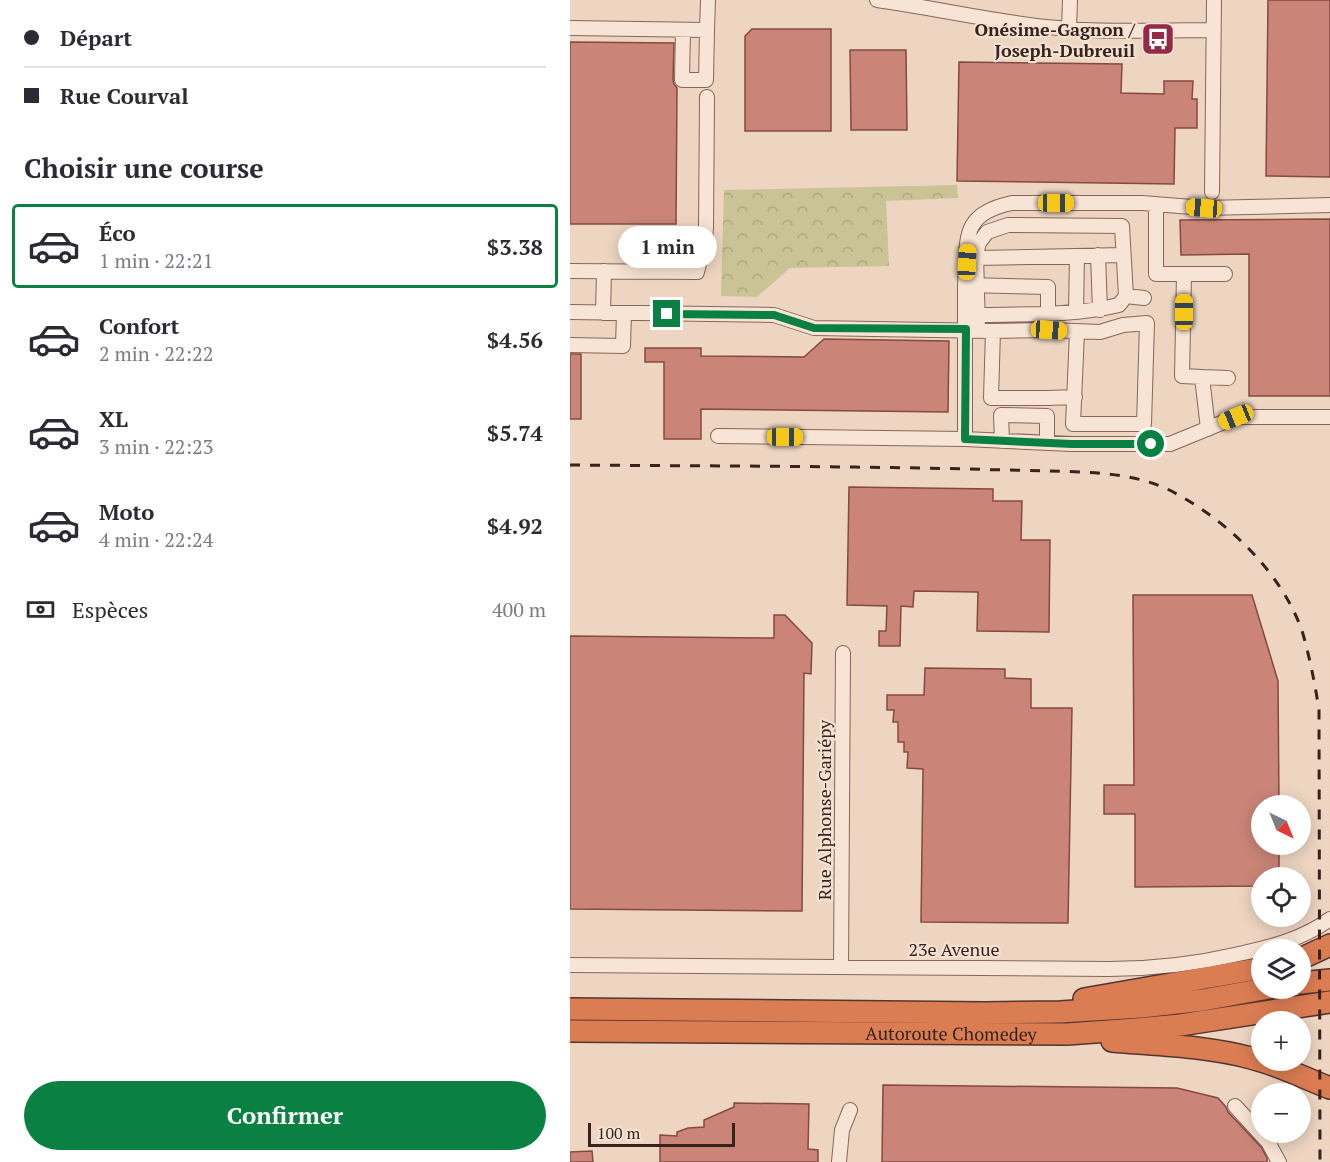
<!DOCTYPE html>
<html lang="fr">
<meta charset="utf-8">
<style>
:root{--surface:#fff;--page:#f7f7f7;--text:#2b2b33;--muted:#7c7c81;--line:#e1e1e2;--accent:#0b8043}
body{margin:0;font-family:"PT Serif",serif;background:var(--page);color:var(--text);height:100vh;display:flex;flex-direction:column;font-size:22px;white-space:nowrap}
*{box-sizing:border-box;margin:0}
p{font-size:20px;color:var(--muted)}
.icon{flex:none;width:33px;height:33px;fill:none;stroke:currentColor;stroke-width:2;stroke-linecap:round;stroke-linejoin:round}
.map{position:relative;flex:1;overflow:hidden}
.details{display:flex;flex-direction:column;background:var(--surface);width:570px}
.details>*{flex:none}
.hud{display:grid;align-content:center;height:132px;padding:0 24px;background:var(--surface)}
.needle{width:39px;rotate:137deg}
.controls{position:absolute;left:681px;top:795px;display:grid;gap:12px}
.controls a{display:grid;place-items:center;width:60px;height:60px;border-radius:50%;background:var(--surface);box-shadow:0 3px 15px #0003;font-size:30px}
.scale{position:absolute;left:18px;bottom:15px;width:147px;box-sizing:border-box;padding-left:6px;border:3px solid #36231d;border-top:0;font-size:16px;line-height:21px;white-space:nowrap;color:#36231d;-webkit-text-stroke:4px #f4e1d1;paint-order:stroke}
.end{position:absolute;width:27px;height:27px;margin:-14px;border:8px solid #0b8043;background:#fff;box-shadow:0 0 0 3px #fff}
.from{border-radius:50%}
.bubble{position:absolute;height:42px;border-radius:21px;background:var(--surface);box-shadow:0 3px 15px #0003;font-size:20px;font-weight:600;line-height:42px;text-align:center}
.car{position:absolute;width:18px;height:36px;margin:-18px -9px;border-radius:8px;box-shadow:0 0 4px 2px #0007;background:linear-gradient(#f5c518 24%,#345 0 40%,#f5c518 0 76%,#345 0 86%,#f5c518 0)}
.hud b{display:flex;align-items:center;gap:21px;height:57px;font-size:22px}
.hud b+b{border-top:2px solid var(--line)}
.hud i{width:15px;height:15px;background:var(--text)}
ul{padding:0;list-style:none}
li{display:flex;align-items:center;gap:18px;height:84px;margin:0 12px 9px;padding:0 12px;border:3px solid transparent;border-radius:6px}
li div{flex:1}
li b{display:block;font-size:22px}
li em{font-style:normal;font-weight:600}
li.active{border-color:var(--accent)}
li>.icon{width:54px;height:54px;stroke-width:1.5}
h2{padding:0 24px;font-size:27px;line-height:72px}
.pay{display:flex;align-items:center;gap:15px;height:66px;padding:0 24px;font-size:22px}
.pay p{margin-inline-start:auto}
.button{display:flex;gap:12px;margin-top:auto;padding:12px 24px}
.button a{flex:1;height:69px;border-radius:36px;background:var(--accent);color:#fff;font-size:24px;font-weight:600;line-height:69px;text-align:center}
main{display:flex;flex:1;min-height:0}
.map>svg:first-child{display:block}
.forest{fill:url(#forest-crowns)}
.building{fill:#ca8578;stroke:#844940;stroke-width:1.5}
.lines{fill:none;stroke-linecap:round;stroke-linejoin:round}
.minor-casing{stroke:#866659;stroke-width:16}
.highway-casing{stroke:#53362e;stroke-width:24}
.minor{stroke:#f8e4d4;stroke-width:14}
.highway{stroke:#db7d53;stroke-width:21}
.rail{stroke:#36231d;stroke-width:3;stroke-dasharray:10 10;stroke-linecap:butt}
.route{stroke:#0b8043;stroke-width:8}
.labels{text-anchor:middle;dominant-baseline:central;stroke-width:4.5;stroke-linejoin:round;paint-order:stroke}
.poi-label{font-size:18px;font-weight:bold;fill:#36231d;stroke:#f4e1d1;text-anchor:end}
.street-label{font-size:18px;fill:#36231d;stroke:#f4e1d1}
</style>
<main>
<section class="details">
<div class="hud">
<b><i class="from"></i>Départ</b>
<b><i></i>Rue Courval</b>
</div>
<h2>Choisir une course</h2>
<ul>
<li class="active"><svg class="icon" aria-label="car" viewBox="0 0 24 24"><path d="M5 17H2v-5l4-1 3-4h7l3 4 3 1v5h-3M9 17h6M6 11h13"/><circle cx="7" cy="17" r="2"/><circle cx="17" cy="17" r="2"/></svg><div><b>Éco</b><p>1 min · 22:21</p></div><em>$3.38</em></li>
<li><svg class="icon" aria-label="car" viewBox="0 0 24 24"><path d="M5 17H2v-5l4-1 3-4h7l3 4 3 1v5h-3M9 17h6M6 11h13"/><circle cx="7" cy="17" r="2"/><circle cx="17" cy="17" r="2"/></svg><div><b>Confort</b><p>2 min · 22:22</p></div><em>$4.56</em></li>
<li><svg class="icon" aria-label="car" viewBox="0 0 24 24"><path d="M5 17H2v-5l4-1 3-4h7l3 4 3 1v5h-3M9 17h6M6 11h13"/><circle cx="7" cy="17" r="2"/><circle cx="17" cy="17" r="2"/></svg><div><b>XL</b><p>3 min · 22:23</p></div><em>$5.74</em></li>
<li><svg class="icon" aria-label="car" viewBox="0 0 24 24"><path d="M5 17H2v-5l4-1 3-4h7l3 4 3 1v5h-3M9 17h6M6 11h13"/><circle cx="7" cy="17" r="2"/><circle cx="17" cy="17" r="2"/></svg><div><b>Moto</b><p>4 min · 22:24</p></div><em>$4.92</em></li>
</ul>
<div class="pay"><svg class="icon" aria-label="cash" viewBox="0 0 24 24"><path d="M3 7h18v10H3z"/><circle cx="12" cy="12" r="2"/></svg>Espèces<p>400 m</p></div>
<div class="button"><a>Confirmer</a></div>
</section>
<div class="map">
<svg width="760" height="1162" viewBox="0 0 760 1162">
<defs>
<pattern id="forest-crowns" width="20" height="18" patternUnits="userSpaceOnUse" patternTransform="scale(1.5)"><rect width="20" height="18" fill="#cac396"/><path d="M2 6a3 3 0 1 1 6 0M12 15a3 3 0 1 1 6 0" fill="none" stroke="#aea781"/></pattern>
</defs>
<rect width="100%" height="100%" fill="#edd5c1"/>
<path class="forest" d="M387,185L388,198L316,201L319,266L220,268L187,297L151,296L154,190Z"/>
<path class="building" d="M698,0H760V177L696,176Z
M182,29H261V131H175V36Z
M0,42L104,43L103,80L104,84L107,88L106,224H0Z
M280,50H336L337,130H281Z
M389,62L552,64L551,93L594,94V81H623L622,99H627V128H605L604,184L387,181Z
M760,219V396H679V254L611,255L610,220Z
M254,339L379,341L378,412L131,409V439H94V362H75V348H131V356L234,357Z
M0,354H11V419H0Z
M279,487L423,489V501H452L451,540H480L479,632L407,631L408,592L344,591L343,607L331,606L330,646H309V631H316L317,606L277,605Z
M563,595H682L708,681L709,806H692V844H709V878H692V886L565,887V814H534V785H564Z
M204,615H215L242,643L241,674L234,673L232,911L0,909V636L204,638Z
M355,668L435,669V678L461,679V708H502L498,923L351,922L353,769L337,768L338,752H334V742H328V722H323L324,710H317V695H354Z
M313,1085L607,1088L648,1098L656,1107L658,1112L691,1147L697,1158V1162H312Z
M164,1103L239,1104L238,1149L248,1150V1162H90V1135L107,1136V1132L118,1128L134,1127V1120L164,1107Z
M22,1151L23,1162H0V1152Z"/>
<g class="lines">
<defs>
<path id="minor" d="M307,0C367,8 427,23 488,28C539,33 592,30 644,30
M0,28L137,30L138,0
M499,29L500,0
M113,30L112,80H136L137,30
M642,192L644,0
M586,204V274H655
M528,255L530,310
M406,258L553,255
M0,271L127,272L135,240L136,228L137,97
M614,274L612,376L632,377L638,429
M395,285C398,240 389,214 442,203H572L634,208L760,205
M556,296L574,298
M0,312L204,315L244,328L423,331L479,330L530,332L553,325L577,323L574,424H503L507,332
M506,312L507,256
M33,313L34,271
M478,314V287L395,285V439L502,444H600L666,417H760
M408,315C455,314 503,316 549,305L556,296L552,226L438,225L417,232L409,243L406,254L408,329
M423,331L421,398H477L505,397
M0,345L53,346L54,313
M632,377L658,378
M148,436L395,439
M432,441L431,415L477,416V443
M0,965L539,969C584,969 626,964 669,954C701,947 733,939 760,919
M271,967L273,653
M665,1106L698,1142L709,1162
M269,1162L272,1130L280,1110"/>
<g id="highway">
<path d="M730,959L760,945"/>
<path d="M730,983L760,980"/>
<path d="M514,999L692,968"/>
<path d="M0,1009L415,1013L490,1012L571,1007L633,1000L699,988"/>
<path id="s1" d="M0,1031L497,1034L567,1029L610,1025L760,1002"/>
<path d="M542,1041C588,1045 636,1046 681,1058C709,1065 734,1078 760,1088"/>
</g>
</defs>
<use href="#minor" class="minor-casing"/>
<use href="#highway" class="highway-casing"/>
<use href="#minor" class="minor"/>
<use href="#highway" class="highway"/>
<path class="rail" d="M0,465C133,466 266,466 399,469C425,470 451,470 476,471C519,472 567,472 605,493C659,522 714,575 733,634C740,659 745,684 749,710L750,1162"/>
</g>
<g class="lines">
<path class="route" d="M97,314L204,315L244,328L396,329L395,439L502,444H581"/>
</g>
<defs>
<symbol id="bus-square" viewBox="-11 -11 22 22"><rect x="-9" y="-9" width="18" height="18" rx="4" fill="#932b46" stroke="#f4e1d1"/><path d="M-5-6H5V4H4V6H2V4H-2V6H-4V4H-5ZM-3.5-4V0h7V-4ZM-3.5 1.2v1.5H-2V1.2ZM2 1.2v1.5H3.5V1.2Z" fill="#fff"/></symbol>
</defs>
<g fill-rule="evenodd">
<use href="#bus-square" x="569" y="20" width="38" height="38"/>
</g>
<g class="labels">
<g class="poi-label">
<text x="565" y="29">Onésime-Gagnon /<tspan x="565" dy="21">Joseph-Dubreuil</tspan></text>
</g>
<g class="street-label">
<text transform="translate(254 810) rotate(-90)">Rue Alphonse-Gariépy</text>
<text x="384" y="949">23e Avenue</text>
<text stroke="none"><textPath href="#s1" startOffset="381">Autoroute Chomedey</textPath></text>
</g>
</g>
</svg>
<div class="controls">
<a><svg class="needle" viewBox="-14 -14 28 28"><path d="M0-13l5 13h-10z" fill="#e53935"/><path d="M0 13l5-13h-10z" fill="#7c7c81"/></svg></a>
<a><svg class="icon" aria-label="locate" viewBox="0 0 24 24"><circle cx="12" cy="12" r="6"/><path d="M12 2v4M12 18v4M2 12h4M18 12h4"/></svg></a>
<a><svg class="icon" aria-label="layers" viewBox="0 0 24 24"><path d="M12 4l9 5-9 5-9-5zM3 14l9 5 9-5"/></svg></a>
<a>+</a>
<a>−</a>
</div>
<div class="scale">100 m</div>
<i class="end from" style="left:581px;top:444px"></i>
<i class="end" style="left:97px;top:314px"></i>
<div class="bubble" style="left:48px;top:226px;width:99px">1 min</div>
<i class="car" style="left:486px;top:203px;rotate:90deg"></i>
<i class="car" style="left:634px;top:208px;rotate:274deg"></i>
<i class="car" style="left:397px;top:262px;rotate:3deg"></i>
<i class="car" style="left:614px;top:312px;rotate:0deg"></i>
<i class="car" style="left:479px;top:330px;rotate:94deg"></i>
<i class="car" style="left:666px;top:417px;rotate:248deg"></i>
<i class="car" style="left:215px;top:437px;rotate:90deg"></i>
</div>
</main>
